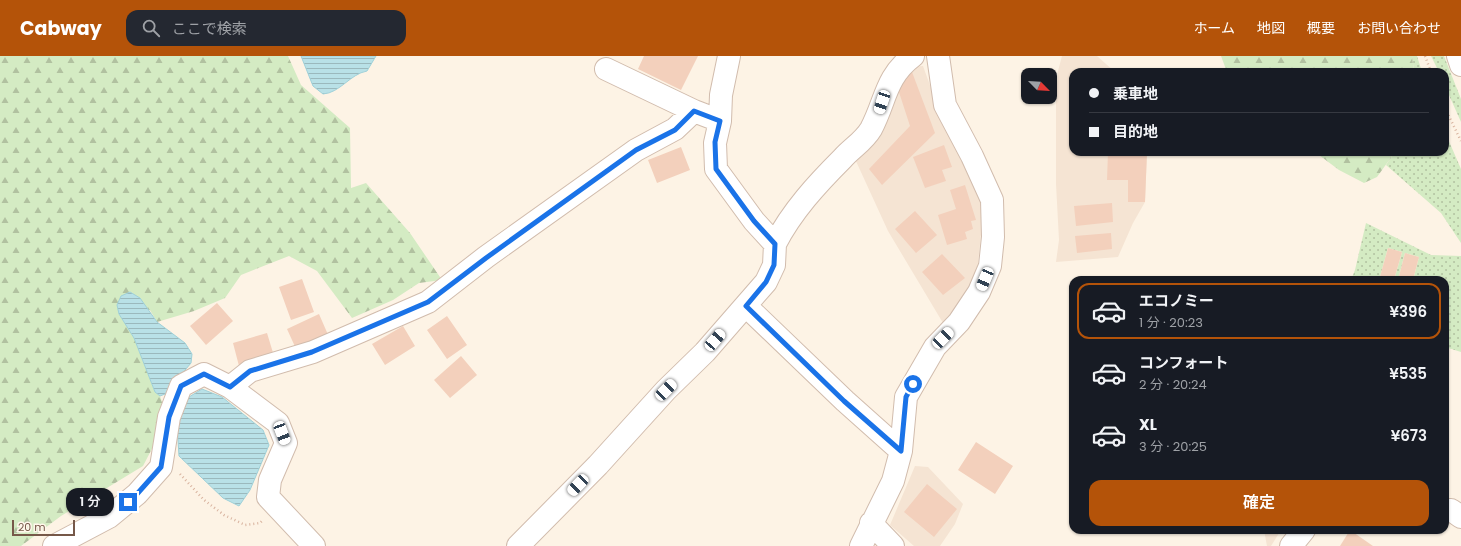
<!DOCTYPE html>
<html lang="ja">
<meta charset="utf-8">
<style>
:root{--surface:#171b24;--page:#242831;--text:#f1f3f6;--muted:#9ea1a6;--line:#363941;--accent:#b45309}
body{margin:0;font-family:Poppins,"Noto Sans JP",sans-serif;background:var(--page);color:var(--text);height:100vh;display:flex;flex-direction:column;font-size:15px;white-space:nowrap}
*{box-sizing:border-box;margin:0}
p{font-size:13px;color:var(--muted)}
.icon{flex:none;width:22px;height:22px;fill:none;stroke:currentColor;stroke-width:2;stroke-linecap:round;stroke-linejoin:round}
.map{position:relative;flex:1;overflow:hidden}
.side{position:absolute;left:1069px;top:220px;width:380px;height:258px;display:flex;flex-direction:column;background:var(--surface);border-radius:12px;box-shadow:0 1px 3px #0004}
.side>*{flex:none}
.top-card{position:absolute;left:1069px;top:12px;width:380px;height:88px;border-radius:12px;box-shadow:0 1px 3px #0004;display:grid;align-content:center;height:88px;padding:0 20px;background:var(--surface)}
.needle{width:26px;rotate:114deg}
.fabs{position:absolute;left:1021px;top:12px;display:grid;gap:8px}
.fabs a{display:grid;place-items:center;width:36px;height:36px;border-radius:8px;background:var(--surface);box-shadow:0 1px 3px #0004;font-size:20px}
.scale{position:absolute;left:12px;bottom:10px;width:63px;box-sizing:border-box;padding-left:4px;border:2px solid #765849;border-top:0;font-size:11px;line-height:14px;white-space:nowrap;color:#765849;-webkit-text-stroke:3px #fff7eb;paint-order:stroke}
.end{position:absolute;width:18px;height:18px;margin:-9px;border:5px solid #1a73e8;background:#fff;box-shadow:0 0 0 2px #fff}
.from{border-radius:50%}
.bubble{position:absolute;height:28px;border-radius:12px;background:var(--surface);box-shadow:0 1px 3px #0004;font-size:13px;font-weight:600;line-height:28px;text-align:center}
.car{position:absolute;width:12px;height:24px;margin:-12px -6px;border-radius:5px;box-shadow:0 0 3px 1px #0007;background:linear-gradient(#fff 24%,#345 0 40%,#fff 0 76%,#345 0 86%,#fff 0)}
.top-card b{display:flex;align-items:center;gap:14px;height:38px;font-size:15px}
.top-card b+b{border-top:1px solid var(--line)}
.top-card i{width:10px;height:10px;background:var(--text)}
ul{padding:7px 0 0;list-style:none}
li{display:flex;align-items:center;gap:12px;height:56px;margin:0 8px 6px;padding:0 12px;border:2px solid transparent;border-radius:12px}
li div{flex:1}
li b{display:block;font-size:15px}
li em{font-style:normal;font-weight:600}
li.on{border-color:var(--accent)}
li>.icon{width:36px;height:36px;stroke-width:1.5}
.button{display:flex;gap:8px;margin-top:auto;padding:8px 20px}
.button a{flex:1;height:46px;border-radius:12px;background:var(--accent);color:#fff;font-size:16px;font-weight:600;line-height:46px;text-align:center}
header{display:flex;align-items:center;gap:24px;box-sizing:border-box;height:56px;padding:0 20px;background:var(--accent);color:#fff}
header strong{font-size:19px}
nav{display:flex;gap:22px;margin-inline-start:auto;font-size:14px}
.search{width:280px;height:36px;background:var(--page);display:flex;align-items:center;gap:10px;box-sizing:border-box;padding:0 14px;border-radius:12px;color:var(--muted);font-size:15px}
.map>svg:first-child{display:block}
.residential{fill:#f5e4d3}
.grass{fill:url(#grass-dots)}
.forest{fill:url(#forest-firs)}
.water{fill:url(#water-rules);stroke:#9fd1d9}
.building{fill:#f3d0bc}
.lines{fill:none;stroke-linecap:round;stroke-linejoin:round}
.minor-casing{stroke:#d1bcad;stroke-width:24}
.path{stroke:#d8b39f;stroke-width:2.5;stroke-dasharray:1 3;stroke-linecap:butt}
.minor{stroke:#fff;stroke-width:22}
.route{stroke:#1a73e8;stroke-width:5}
</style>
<header>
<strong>Cabway</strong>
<div class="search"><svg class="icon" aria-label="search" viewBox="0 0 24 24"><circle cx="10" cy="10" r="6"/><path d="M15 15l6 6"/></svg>ここで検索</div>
<nav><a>ホーム</a><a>地図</a><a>概要</a><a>お問い合わせ</a></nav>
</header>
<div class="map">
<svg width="1461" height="490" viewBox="0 0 1461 490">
<defs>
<pattern id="grass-dots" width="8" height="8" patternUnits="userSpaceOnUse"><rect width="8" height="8" fill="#d4ebc3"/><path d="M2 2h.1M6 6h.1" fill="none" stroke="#b1c1a0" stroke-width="1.8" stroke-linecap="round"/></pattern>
<pattern id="forest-firs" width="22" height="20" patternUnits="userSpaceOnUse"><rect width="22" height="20" fill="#d4ebc3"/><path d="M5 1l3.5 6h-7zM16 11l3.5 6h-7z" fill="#b1c1a0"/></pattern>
<pattern id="water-rules" width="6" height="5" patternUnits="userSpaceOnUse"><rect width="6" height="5" fill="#b9e1e7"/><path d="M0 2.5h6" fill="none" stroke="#9bb9bd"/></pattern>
</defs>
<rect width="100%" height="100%" fill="#fdf3e5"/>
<path class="residential" d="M1062,0H1097L1115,16H1073V96H1147L1145,146L1133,167L1118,201L1056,206L1059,184L1056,128V42L1058,15Z
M923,10L940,57L981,144L982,169L978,207L971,235L956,255L943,267L888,175L855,103L909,11Z
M915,410L928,411L963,448L955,468L940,490H914L890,469Z
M1264,474H1281L1271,490H1267Z"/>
<path class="grass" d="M1412,0H1417L1422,16H1414Z
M1431,0H1444L1461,43V66L1445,30V16H1439Z
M1445,76L1461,113V187L1441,157L1386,109L1395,96H1445Z
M1366,167L1431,199L1461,200V296L1445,291V224H1413L1419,201L1405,197L1398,224H1394L1402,196L1388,192L1379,224H1351L1355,214Z"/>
<path class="forest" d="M0,0H288L301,29L350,72L351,132L366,127L410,177L442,224L419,227L393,244L352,262L317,215L289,200L241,219L225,242L194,255L157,266L150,254L119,258L134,282L155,336L160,340L165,355L156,385L143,410L61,460L21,490H0Z
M1221,0H1412L1414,16H1227Z
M1315,96H1395L1377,121L1364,127L1339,114Z"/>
<path class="water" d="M301,0H376L367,15C350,18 340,37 323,38L313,30Z
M130,236L140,242L157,266L185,287L192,298L191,307L165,338L160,340L155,336L134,282L119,258L117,249L121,240Z
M202,333L222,341L263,374L269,389L250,434L239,450L223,442L179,400L177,369L189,341Z"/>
<path class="building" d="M644,0H698L681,34L638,13Z
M912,16L935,77L882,129L869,113L910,70L897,30Z
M944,89L952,111L942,114L946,125L925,132L913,101Z
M681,91L690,114L657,127L648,104Z
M1108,96H1147L1145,146H1128V124H1107Z
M965,129L976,164L971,165L973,173L965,176L967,183L947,189L938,159L956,153L950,134Z
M1112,147L1113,166L1076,170L1074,150Z
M915,155L937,179L916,197L895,173Z
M1111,177L1112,193L1077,197L1075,180Z
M1388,192L1402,196L1394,224H1379Z
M1405,197L1419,201L1413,224H1398Z
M942,198L965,222L943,239L922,216Z
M302,223L314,256L291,264L279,231Z
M217,247L233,265L206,289L190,270Z
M319,258L329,281L297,295L287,273Z
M447,260L467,289L447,303L427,274Z
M403,270L415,290L385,309L372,288Z
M267,277L274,300L239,310L233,287Z
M461,300L477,319L450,342L434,324Z
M976,386L1013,410L995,438L958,414Z
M927,428L957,453L934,481L904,456Z
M1350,474L1373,490H1340Z"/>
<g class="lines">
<defs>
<path id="minor" d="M1458,0L1461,9
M606,13L694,55
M775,188C792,155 817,128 843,102C852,92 864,85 871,73C886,45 885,21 913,0
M746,250L845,345L901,395
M230,331L250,315L313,296L428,246L486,201L636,94L675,73L694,55L720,65
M1445,454H1451L1461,461
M871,467L893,490
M54,490L109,461L137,438L161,411L169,361L181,330L204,318L230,331L278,367L286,387L270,424L268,441L314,490
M518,490L598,409L666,334L705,296L766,226L774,209L775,188L754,165L716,113L715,87L720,65L721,39L729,0
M861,490L893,425L901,395L906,341L935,291L959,266L979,236L990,210L993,181L992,144L972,100L945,49L938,0
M1291,490L1304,474"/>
</defs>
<use href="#minor" class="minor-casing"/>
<path class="path" d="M1425,0L1431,16
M1445,52L1461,85
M180,418L204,444L224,459L245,469L260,467L262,465"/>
<use href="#minor" class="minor"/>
</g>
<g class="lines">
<path class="route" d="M128,446L137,438L161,411L169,361L181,330L204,318L230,331L250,315L312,296L428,246L486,202L636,94L675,74L694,55L720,65L715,86L716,113L754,165L775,188L774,209L766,226L746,250L844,345L901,395L906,341L913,328"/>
</g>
</svg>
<div class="fabs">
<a><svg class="needle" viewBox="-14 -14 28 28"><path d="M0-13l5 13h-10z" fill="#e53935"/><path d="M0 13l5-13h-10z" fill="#9ea1a6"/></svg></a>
</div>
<div class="scale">20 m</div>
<i class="end from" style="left:913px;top:328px"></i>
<i class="end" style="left:128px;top:446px"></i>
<div class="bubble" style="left:66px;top:432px;width:48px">1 分</div>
<i class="car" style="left:882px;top:46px;rotate:198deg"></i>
<i class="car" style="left:985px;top:223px;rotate:203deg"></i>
<i class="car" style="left:943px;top:282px;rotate:45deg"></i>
<i class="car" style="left:715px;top:284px;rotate:41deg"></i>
<i class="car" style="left:666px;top:334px;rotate:45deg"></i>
<i class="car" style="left:282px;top:377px;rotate:159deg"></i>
<i class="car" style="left:578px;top:429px;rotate:224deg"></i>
<div class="top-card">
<b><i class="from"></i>乗車地</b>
<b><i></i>目的地</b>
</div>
<section class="side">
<ul>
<li class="on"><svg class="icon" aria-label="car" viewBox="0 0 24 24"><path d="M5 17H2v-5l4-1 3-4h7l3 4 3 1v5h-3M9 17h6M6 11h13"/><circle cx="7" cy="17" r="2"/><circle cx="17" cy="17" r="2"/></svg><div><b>エコノミー</b><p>1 分 · 20:23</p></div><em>¥396</em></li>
<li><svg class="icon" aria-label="car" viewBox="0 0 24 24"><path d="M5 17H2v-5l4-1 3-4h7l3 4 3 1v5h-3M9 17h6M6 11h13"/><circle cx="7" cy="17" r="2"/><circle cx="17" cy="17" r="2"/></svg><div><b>コンフォート</b><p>2 分 · 20:24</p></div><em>¥535</em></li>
<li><svg class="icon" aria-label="car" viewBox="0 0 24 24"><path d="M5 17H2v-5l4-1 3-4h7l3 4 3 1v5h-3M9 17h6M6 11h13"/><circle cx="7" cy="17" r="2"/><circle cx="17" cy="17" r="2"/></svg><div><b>XL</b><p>3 分 · 20:25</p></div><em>¥673</em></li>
</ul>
<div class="button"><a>確定</a></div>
</section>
</div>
